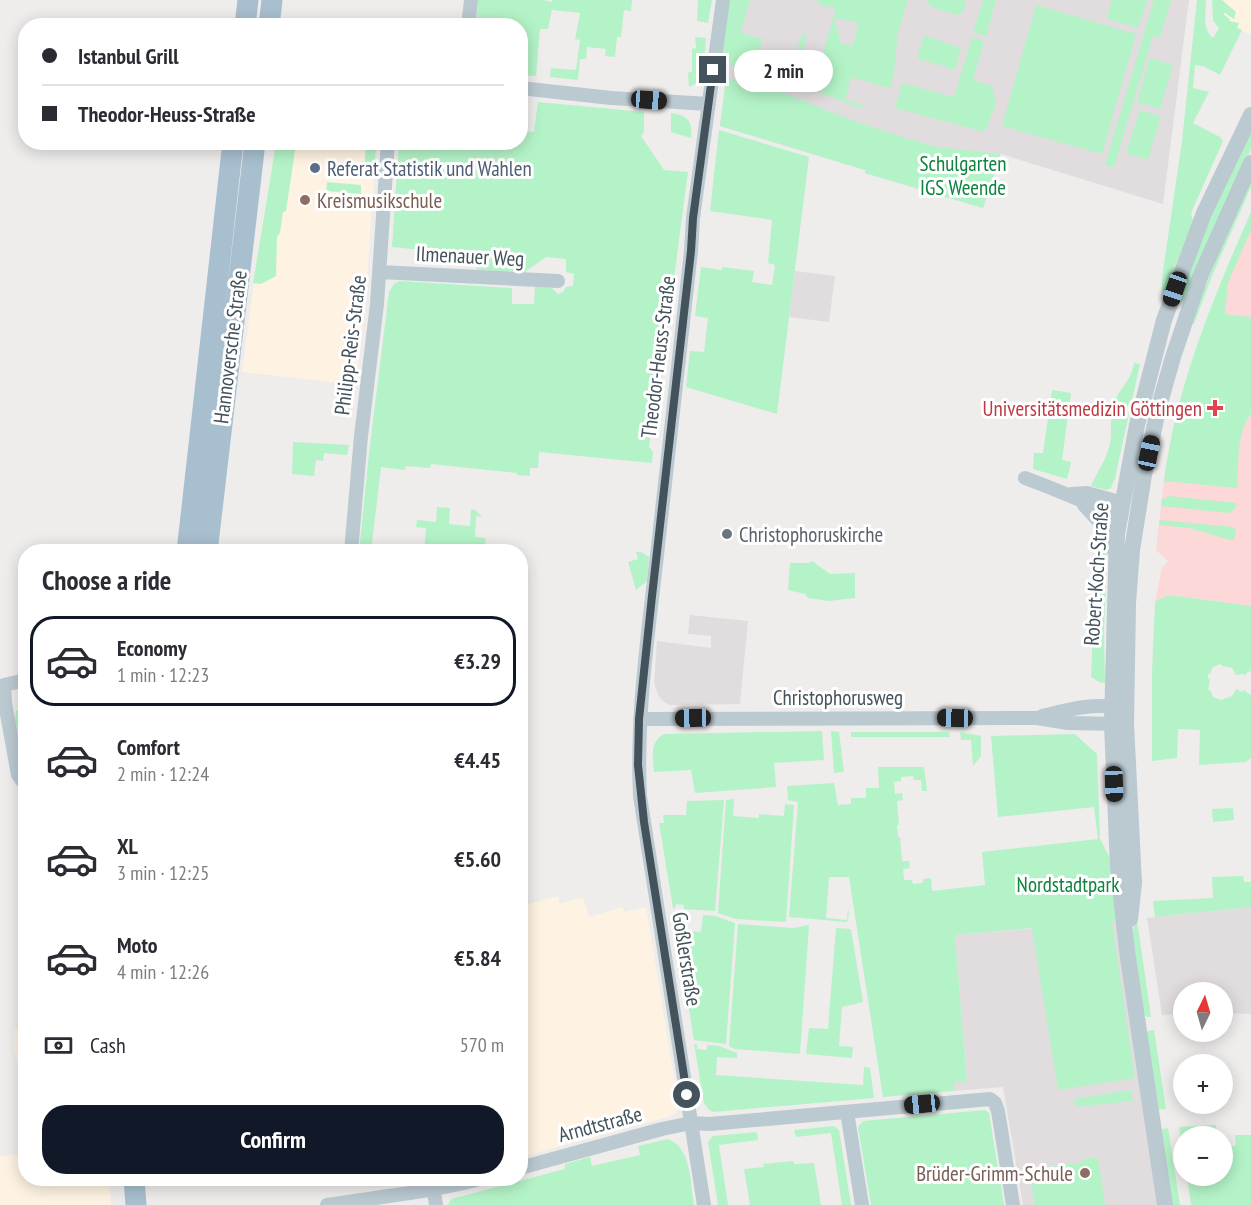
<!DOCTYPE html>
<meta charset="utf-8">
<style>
:root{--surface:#fff;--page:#f2f2f3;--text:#2b2b33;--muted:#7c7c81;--line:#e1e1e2;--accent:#111827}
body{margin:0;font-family:"PT Sans Narrow",sans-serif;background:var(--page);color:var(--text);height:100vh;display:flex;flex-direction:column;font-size:22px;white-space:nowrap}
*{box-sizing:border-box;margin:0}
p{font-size:20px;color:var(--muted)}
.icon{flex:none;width:33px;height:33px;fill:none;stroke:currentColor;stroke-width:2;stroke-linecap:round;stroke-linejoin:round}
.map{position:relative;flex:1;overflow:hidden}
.details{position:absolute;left:18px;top:544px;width:510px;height:642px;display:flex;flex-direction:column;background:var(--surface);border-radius:24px;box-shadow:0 3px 15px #0003}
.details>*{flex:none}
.banner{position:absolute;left:18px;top:18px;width:510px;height:132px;border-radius:24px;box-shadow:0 3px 15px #0003;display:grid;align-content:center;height:132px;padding:0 24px;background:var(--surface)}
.needle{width:39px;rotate:5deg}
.buttons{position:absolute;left:1173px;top:982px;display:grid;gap:12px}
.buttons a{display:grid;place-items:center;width:60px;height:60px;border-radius:50%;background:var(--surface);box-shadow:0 3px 15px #0003;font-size:30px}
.end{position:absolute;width:27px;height:27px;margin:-14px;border:8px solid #43525b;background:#fff;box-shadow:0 0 0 3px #fff}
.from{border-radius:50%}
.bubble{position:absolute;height:42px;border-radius:21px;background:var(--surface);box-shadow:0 3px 15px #0003;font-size:20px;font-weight:600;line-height:42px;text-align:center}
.car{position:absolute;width:18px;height:36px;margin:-18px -9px;border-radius:8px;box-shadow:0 0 4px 2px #0007;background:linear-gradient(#222 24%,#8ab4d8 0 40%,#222 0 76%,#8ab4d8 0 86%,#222 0)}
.banner b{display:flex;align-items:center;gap:21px;height:57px;font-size:22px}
.banner b+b{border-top:2px solid var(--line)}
.banner i{width:15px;height:15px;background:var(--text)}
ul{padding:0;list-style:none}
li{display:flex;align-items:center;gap:18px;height:90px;margin:0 12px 9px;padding:0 12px;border:3px solid transparent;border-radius:24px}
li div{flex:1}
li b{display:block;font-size:22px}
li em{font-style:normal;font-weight:600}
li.on{border-color:var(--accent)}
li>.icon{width:54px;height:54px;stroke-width:1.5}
h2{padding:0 24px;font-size:27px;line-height:72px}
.pay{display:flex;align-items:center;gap:15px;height:66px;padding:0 24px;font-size:22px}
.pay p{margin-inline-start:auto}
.action{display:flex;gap:12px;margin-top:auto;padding:12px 24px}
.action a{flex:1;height:69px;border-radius:24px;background:var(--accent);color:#fff;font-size:24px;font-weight:600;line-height:69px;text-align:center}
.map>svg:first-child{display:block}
.commercial{fill:#fef3e2}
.education{fill:#e1ddde}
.medical{fill:#fdd8d8}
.green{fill:#b4f3c7;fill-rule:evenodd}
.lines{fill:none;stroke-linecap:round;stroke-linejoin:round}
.minor{stroke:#bbc9d1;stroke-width:14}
.tertiary{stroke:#bbc9d1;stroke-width:16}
.primary{stroke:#a8bfcf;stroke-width:21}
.route{stroke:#43525b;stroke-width:8}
.service-dot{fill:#5c6f8a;stroke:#fff;stroke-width:2}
.education-dot{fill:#8d6e63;stroke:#fff;stroke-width:2}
.health-dot{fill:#e0444e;stroke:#fff;stroke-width:2}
.worship-dot{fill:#6b7280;stroke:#fff;stroke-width:2}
.labels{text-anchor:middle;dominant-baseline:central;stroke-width:6;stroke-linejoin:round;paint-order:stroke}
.park-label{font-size:21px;fill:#0d833d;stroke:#fff}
.service-label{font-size:21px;fill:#4e5e75;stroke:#fff;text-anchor:start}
.education-label{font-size:21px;fill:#785e54;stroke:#fff;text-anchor:start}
.street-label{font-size:21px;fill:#43525b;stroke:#fff}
.health-label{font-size:21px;fill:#be3a42;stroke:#fff;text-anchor:end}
.worship-label{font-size:21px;fill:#5b616d;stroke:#fff;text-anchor:start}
</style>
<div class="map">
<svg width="1251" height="1205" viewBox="0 0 1251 1205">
<rect width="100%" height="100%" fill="#efecec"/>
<path class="commercial" d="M1212,0H1251V35L1223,21L1214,25Z
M276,143H376L366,297L356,385L242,372L261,230Z
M558,896L560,904L583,897L589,917L623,907L624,912L646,907L679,1107L676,1113L671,1116L521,1157V906Z
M15,1029L25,1030V1109L14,1046Z
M25,1153L26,1179H109L111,1205H0V1157Z"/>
<path class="education" d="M736,0H1189L1163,204L1001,154L983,208L865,173V170L720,126Z
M795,271L835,276L829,322L789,317Z
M690,615L748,621L740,704L669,705L663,701L658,695L654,683L657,641L711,648V636L688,634Z
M1251,907V1014L1223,1013L1222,993H1184L1183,1014L1162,1015L1147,918Z
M1117,921L1158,1205H1023L1003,1087L954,1091V1082L967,1080L955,935Z"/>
<path class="medical" d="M1251,212V606L1170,595L1159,599L1155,602L1162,568L1168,561L1156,550L1165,471L1175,426L1183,391L1208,316Z"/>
<path class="green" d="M478,0H544L551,2L553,0H632L631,11L624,10L621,37H617L615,57L605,56L606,49L587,47L586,59H580L578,80L550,77L551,68L576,70L580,40L575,39L580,13L552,10L548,29H540L536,76L521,75L520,26L476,25Z
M698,0H712L708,23L697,21Z
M728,0H750L741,32L762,39L759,53L793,63L802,34L807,35L798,68L817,74L836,9L817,3L818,0H908L898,32L894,74L890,88L851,77L845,100L865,106L859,108L798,84L733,66L720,57ZM837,18L858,23L853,46L839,43L840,38L835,23Z
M926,0H966L963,12L956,15L931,7Z
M983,0H996L986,36L973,32Z
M1112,0H1147L1138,28L1107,19Z
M1154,0H1171L1160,38L1153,36L1114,167L1105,165Z
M1197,0H1206C1206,13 1202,30 1213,38L1219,28L1213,21L1212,0H1222L1236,12L1234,19L1225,13L1223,14L1230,19L1229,21L1239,23L1237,28L1242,30L1220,75L1203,66L1195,65L1193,88L1209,92L1193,123L1220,137L1223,141L1191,213L1193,221L1165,292L1162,291V278L1182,141Z
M1036,5L1136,34L1102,154L1002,126Z
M924,35L961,48L955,70L917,58Z
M695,37L706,38C704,54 707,82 689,87L688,73L692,71V49L696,48Z
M972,37L984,41L973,80L992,86L996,103L985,132L895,108L902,83L954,97Z
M1150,58L1173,65L1160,109L1137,102Z
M726,78L784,93L851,120L931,146L1000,154L983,208L865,173V170L720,126Z
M538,102L644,112V132L641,136L664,170L688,172L661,377L654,406L649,447L653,452L652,463L539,452L538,468H530V476L517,475V473L431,464L430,468L406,466L405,470L381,467L371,552H359L369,453L389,292L394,284L399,281L512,288V304H534L535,286L552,288L558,294L563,292L566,287L573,286L574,274L566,272V259L546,257L525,272L477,270L476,266L421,262L422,250L392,247L399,143L520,142L521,131L534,132Z
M1140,110L1161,116L1148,160L1126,153Z
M671,113C688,115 693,122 691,138L671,132Z
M1251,128V149L1185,300L1180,302L1178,301L1197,245Z
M719,130L809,157L777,414L686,387L690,351L704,352L708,318L695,316L701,267L722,270V267L754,271L752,282L772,285L775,265L768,263L772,220L710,211Z
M276,143H300L296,144L286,211L283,212L280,233L277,237L276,276L261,284L253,283Z
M366,143H376L375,164H368L367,174H364Z
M1251,178V187L1212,276L1194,324H1192L1199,301Z
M327,182L361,185V194L326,191Z
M1251,212V230L1228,283L1225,314L1251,317V414C1236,433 1239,464 1237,488L1164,481C1176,387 1213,298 1251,212Z
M1134,363L1140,364L1115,478L1111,488L1106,490L1091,486C1096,474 1106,460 1109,447C1113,434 1109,417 1113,405C1119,388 1131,382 1134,363Z
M1052,390L1071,393L1062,460L1071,462L1067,479L1033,469L1034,453H1043Z
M293,442L349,445L347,455L324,453L323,461L316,460L314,476L292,474Z
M1169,496L1237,503L1235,509L1228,513L1161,506L1162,499Z
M437,507L450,508L449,524L470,526L471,509L475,510L482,517L476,516L475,537L486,538L484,552H424L426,528L416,527L417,520L436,522Z
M1159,520L1233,527L1236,530L1234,540H1230L1189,528L1159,525Z
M1101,528L1107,550L1104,629L1105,683L1099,682L1091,677L1095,586Z
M636,552H641L649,557L647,581L636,590L628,562L638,559Z
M812,561L830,574L855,573V598L829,601L808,598L805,594L788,590L790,563H809Z
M1170,595L1251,606V671L1246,673V676L1243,674L1236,675L1232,668L1222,666L1221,664L1213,667L1210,674H1208V679H1210L1208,690H1210L1213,697L1221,700L1232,696L1236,689L1239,690L1240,692L1246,690V692L1251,695V758L1246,762L1199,765L1200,730L1178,729L1177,758L1152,761V673L1155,602L1159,599Z
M25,710L26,765H24L15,720L16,711Z
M822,731L824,760L774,763L776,787L695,793L691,770L654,772C653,758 649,742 664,734Z
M831,731L839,732L844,772L834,773Z
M851,732H949L950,737H851Z
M960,732L981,736V756L973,766L971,740H961Z
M1075,734L1097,754L1100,839L1109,856L1117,921L1112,922L1135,1078L1058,1090L1032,928L955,935L967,1081L954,1082V1091L883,1097L849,877H829L826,918L847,920L848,908L849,915L847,922L789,917L798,802L788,800L787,786L834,783L838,805L851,804V798H866V788H879L878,767H924L927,791H922L921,780H914L913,776L901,777V781L894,782L895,794L902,793L903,800L897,801L899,825H897L898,837H900L902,861H909L910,868L903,869L904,880H912L913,884L923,883V879L931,878L932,891L985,885L982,852L1098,839L1094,807L998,817L991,736Z
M734,799L733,816L759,818V814L784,816L785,804L794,805L786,922L736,919L718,913L726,800Z
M724,800L715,911L684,909V905L676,904L675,908H673L659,823H664L663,815H686L687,801Z
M1233,808L1234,820L1213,822L1212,809Z
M1243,876L1244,882H1251V907L1155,917L1153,901L1213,898L1212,877Z
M1137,891V920L1151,1017H1147L1142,1012L1133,934Z
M703,915L715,916L735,923L726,1044L694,1040L676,930L701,932Z
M738,924L793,928L809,925L800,1054L734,1049L729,1046Z
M836,928L851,929L863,1002L842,1007L839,1046L853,1047L852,1058L806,1054L809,1028L828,1029Z
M1154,1030L1166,1109L1157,1110L1146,1036L1148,1031Z
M694,1044L697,1045V1049L707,1050V1045L719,1046L737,1053V1058L717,1057L716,1075L863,1085L864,1067L870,1068L874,1098L713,1112L709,1110L704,1103Z
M1131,1090L1133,1101L1075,1107L1074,1099Z
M985,1110L989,1113L1004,1205H871L858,1127L863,1121Z
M1216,1125L1217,1137H1184L1183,1155L1179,1127Z
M834,1126L839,1130L851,1205H842L831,1133L796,1137L794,1130Z
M1168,1128L1180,1205H1171L1160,1134L1163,1129Z
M757,1132L758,1140L719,1145L728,1205H718L708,1142L713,1136Z
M1235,1135H1251V1205H1191L1187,1176H1222L1223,1147L1236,1146Z
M668,1139C692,1148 690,1183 694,1205H448L451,1199L565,1169V1164L590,1157L592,1166L640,1155L638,1146Z
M1098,1157L1105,1205H1035L1029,1170L1083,1162V1159Z
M793,1161L794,1164L814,1163L821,1205H750L744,1169L764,1167L763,1164Z"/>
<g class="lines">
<path class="minor" d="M468,26L471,0
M520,88L611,98L709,104
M380,272L558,281
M1025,478C1058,490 1088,504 1120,516
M1071,494L1087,493L1123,503
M1084,505L1104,527L1114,551
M351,552L361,436L377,304L388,142
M26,680L4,685L5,703L18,775L26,786
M1042,716C1067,710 1094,702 1120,708
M640,719L1037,718L1068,723L1120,724
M847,1112L862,1205
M520,1168L662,1129L691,1123L710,1124L990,1099L995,1103L998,1111L1013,1205
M432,1179L436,1205
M327,1205C378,1197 430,1192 480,1179
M704,1205L640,796C636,716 648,635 657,555C668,454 680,353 691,251L693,218L723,0"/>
<path class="tertiary" d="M1130,919L1134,883L1126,724L1128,603L1132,550L1144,475L1158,410L1173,357L1200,277L1251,163
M1165,1205L1127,951L1118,868L1112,724L1117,534L1137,425L1164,320L1204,213L1251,115"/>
<path class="primary" d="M245,26L248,0
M269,26L272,0
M187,552L233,142
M207,552L255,142
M134,1179L136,1205"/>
</g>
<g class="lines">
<path class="route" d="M687,1095L644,822L638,765L639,719L652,596L691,251L693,218L713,70"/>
</g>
<circle class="service-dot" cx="315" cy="168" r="6"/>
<g class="education-dot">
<circle cx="305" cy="200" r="6"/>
<circle cx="1085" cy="1173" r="6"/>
</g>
<path class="health-dot" d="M1212 399h6v6h6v6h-6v6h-6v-6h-6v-6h6z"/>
<circle class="worship-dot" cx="727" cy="534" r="6"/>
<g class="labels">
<g class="park-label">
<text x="963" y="163">Schulgarten<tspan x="963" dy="24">IGS Weende</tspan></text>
<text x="1068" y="884">Nordstadtpark</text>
</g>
<g class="service-label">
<text x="327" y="168">Referat Statistik und Wahlen</text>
</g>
<g class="education-label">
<text x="317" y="200">Kreismusikschule</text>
<text x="1073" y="1173" text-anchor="end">Brüder-Grimm-Schule</text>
</g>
<g class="street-label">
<text transform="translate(470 256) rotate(3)">Ilmenauer Weg</text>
<text transform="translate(350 345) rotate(-83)">Philipp-Reis-Straße</text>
<text transform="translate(230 347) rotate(-83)">Hannoversche Straße</text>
<text transform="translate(658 357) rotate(-83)">Theodor-Heuss-Straße</text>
<text transform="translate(1096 574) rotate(-86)">Robert-Koch-Straße</text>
<text x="838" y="697">Christophorusweg</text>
<text transform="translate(687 959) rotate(81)">Goßlerstraße</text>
<text transform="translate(600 1124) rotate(-15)">Arndtstraße</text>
</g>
<g class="health-label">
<text x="1202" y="408">Universitätsmedizin Göttingen</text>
</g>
<g class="worship-label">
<text x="739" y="534">Christophoruskirche</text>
</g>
</g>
</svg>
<div class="buttons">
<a><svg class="needle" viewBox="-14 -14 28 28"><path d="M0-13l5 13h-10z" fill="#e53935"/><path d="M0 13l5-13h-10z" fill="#7c7c81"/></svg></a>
<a>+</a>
<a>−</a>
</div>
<i class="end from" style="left:687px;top:1095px"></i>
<i class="end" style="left:713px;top:70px"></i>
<div class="bubble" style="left:734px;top:50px;width:99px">2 min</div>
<i class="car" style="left:649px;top:100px;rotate:94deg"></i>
<i class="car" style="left:1175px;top:289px;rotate:199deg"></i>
<i class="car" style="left:1149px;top:453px;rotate:12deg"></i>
<i class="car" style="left:693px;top:718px;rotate:269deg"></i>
<i class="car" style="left:955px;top:718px;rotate:271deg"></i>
<i class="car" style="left:1114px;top:784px;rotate:178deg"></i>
<i class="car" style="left:922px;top:1104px;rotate:264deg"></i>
<div class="banner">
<b><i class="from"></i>Istanbul Grill</b>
<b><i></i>Theodor-Heuss-Straße</b>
</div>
<section class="details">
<h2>Choose a ride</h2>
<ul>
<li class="on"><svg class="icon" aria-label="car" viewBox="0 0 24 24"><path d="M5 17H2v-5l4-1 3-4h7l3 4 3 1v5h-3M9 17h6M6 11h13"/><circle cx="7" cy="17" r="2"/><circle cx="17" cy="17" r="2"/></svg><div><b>Economy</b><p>1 min · 12:23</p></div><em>€3.29</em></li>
<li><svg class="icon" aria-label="car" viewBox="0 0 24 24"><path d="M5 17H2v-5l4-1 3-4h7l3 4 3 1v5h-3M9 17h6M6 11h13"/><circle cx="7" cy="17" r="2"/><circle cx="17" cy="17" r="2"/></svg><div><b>Comfort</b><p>2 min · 12:24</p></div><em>€4.45</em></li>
<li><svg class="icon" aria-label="car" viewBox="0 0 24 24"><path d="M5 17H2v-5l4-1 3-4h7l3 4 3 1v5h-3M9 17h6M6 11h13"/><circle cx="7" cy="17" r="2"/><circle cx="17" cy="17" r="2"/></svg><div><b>XL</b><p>3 min · 12:25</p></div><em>€5.60</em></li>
<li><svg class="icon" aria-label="car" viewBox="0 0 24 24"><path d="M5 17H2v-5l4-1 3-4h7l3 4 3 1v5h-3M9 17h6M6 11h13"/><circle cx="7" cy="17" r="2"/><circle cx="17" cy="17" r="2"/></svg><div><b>Moto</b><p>4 min · 12:26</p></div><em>€5.84</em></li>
</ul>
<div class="pay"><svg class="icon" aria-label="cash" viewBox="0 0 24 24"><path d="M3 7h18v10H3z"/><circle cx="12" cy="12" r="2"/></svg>Cash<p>570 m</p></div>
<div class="action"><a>Confirm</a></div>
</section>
</div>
